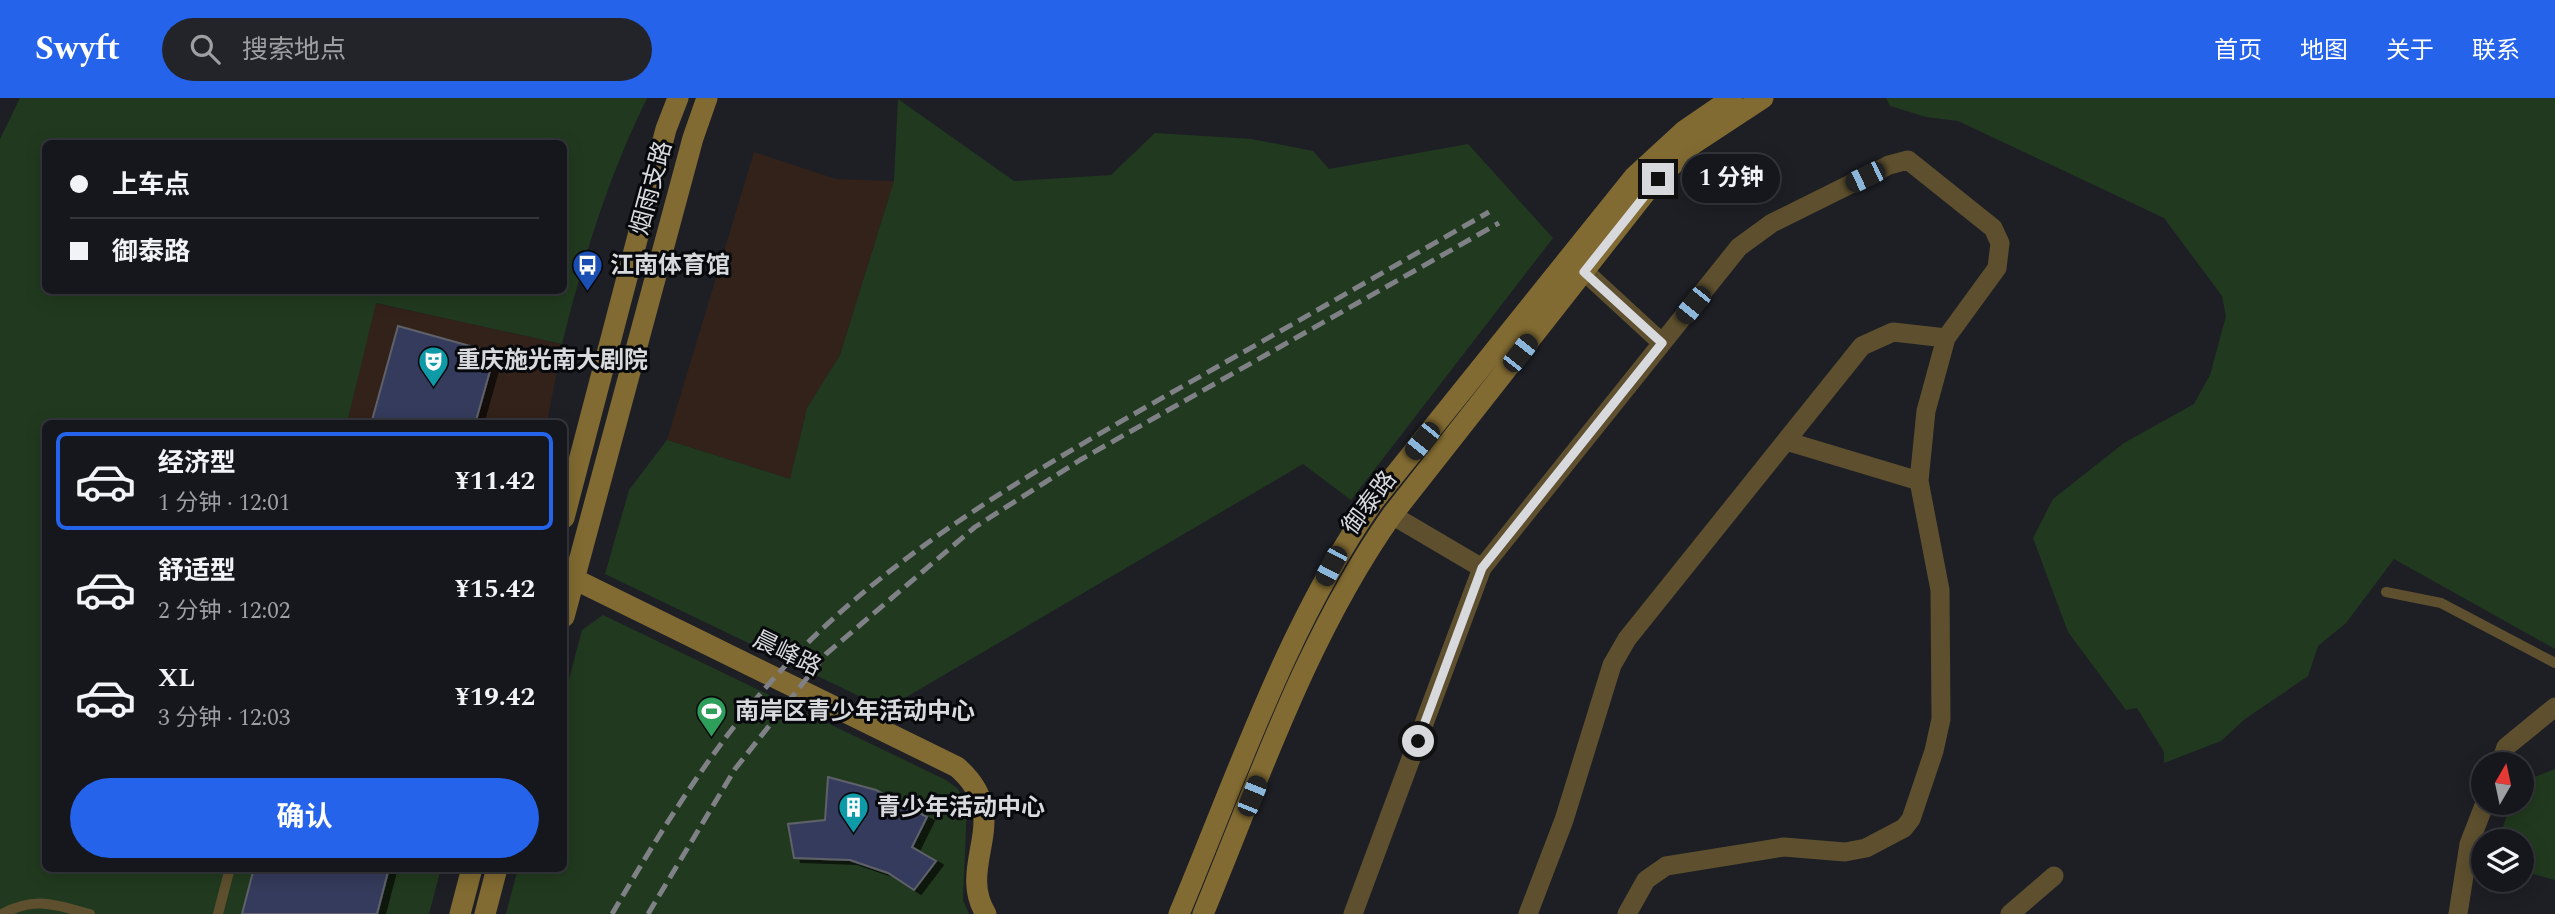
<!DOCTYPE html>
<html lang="zh">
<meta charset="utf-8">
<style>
:root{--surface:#16171c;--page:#232429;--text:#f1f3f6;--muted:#9e9fa3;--line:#35363b;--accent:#2563eb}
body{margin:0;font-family:Spectral,"Noto Sans SC",serif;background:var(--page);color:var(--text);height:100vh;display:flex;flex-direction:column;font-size:26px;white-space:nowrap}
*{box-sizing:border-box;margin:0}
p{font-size:23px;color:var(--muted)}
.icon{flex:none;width:38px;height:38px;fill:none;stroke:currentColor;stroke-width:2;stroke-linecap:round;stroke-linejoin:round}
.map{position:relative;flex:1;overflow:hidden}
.sheet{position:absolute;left:42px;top:322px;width:525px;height:452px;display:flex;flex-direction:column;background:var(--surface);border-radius:10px;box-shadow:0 4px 18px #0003,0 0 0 2px var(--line)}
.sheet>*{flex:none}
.hud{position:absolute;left:42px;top:42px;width:525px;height:154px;border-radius:10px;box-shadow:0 4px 18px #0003,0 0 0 2px var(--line);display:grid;align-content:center;height:154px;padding:0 28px;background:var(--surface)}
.needle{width:46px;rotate:9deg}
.fabs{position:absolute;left:2471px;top:654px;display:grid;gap:14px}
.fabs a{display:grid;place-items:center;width:63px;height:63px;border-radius:50%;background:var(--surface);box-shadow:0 4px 18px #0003,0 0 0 2px var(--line);font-size:35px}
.end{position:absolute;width:32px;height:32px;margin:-16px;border:9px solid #d8d9dd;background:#111;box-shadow:0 0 0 4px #111}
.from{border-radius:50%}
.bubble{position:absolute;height:49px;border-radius:24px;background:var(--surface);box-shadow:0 4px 18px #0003,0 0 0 2px var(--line);font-size:23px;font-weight:700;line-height:49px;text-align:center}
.car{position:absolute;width:21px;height:42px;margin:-21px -10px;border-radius:9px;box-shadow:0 0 5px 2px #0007;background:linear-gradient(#222 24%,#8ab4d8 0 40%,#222 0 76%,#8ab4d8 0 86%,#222 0)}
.hud b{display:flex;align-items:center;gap:24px;height:66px;font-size:26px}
.hud b+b{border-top:2px solid var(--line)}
.hud i{width:18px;height:18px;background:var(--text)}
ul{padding:12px 0 0;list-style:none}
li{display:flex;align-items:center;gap:21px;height:98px;margin:0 14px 10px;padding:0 14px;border:4px solid transparent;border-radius:10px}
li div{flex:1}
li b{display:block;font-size:26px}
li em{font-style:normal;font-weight:700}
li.selected{border-color:var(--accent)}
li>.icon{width:63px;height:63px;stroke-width:1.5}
.cta{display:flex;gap:14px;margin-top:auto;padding:14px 28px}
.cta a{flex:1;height:80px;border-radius:42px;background:var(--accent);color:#fff;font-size:28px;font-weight:700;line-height:80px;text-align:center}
header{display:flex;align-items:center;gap:42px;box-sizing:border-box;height:98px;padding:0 35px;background:var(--accent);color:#fff}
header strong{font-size:33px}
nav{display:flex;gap:38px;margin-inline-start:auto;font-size:24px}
.search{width:490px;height:63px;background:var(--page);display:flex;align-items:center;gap:18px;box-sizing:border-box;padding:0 24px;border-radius:38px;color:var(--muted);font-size:26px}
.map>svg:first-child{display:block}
.commercial{fill:#33221a}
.green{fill:#213a1f;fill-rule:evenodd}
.building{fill:#343b5c;stroke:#5f6169;stroke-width:2;filter:url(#shadow)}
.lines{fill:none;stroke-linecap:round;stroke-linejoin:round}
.lane{stroke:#5e502e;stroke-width:10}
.street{stroke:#5e502e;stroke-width:19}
.secondary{stroke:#826b32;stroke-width:21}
.rail{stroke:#7f8186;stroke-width:5;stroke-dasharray:14 7;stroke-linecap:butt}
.route{stroke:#d8d9dd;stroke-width:9}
.labels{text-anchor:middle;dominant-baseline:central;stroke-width:6;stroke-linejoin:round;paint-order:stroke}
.street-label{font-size:24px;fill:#d8d9dd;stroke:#08090c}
.poi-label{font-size:24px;font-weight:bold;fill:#d8d9dd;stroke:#08090c;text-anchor:start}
</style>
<header>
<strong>Swyft</strong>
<div class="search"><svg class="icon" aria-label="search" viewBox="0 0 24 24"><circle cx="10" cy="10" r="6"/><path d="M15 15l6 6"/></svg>搜索地点</div>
<nav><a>首页</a><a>地图</a><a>关于</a><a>联系</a></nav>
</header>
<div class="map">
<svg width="2555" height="816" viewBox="0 0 2555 816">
<defs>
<filter id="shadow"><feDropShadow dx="7" dy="4" stdDeviation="0" flood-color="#0009"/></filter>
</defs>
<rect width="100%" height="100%" fill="#1d1f25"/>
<path class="commercial" d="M754,54L836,81L894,83L840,257L807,310L790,381L667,342Z
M375,205L562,246L547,325L347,326Z"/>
<path class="green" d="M20,0H647C607,82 584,158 562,246L376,205L347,325L46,326V770H441L429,816H0V41ZM46,46H564V192H46Z
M1886,0H2555V551L2394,461L2346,525L2318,548L2308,578L2245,621L2221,643L2164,665V654L2137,610L2126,612L2068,534L2033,440L2053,401L2124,345L2194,306L2210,277L2226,218L2222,198L2164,120L1958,23L1926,19L1890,8Z
M898,1L1014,83L1111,77L1155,35L1252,41L1313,53L1329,71L1468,46L1553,140L1351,402L1303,366L886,611L605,476L629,392L667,342L790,381L807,310L840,257L894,83Z
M603,517L946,682L958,691L967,707L963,802L969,816H506L518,770H564V600L582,532Z
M2555,671V782L2522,773V744H2501L2500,738L2511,705H2522V684Z"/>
<path class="building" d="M398,228L495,255L475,326H371Z
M828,679L876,692L927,719L912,749L936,763L914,792L888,775L850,762L794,760L788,726L825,722Z
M254,770H389L377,816H242Z"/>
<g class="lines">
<path class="lane" d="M2386,494L2441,505L2555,565
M2,816C36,798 55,807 90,816
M218,816L230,770"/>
<path class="street" d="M1573,163L1662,245
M1786,343L1919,383
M1392,417L1482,470
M2500,667L2506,649L2555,609
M1353,816L1482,470L1739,149L1772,125L1889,67L1908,62L1993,130L2000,145L1997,170L1946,240L1926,313L1919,383L1940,492L1941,621L1934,653L1911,721L1904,730L1866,750L1845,754L1784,749L1666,768L1646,782L1627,816
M1528,816L1564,722L1612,567L1627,541L1862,248L1893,234L1946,240
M2010,816L2054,778
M2458,816L2469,746L2485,705"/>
<path class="secondary" d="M564,420L666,31L678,0
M564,476L957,669C1016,720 955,766 986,816
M564,519L693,40L707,0
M460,816L472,770
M485,816L497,770
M1179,816C1237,678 1287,528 1373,404L1634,79L1684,33L1732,0
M1203,816C1259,681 1307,538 1392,417L1646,94L1693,46L1763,0"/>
<path class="rail" d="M612,816C663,729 717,641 786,567C894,452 1034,373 1169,296C1276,236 1382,175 1489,114
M648,816L735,671L826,556L975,429L1080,362L1499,125"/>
</g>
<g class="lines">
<path class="route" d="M1418,643L1482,470L1662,245L1584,174L1658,81"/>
</g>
<defs>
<symbol id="bus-pin" viewBox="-11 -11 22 30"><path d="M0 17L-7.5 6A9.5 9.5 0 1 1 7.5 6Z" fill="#1a4fb4" stroke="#08090c"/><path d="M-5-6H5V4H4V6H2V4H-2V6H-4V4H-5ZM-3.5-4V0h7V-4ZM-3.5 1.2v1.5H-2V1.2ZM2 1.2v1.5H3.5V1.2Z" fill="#fff"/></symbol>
<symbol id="theatre-pin" viewBox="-11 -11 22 30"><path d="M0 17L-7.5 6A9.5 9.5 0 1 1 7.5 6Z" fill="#0f9aa8" stroke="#08090c"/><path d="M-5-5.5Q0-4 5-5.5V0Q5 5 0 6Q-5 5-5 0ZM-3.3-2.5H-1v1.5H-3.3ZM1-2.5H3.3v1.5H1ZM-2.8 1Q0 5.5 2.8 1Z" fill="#fff"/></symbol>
<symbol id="stadium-pin" viewBox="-11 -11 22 30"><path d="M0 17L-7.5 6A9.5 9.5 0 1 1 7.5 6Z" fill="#2e9e5b" stroke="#08090c"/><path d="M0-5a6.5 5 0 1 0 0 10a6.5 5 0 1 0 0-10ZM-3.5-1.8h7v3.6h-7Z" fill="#fff"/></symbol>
<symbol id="building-pin" viewBox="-11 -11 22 30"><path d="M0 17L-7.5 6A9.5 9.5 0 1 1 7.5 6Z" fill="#0f9aa8" stroke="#08090c"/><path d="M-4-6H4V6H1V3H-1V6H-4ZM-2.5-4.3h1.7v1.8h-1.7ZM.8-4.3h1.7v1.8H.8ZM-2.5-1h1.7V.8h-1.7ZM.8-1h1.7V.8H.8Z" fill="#fff"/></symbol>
</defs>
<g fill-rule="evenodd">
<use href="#bus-pin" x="570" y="150" width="35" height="47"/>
<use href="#theatre-pin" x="416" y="246" width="35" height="47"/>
<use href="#stadium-pin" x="694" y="596" width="35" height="47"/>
<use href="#building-pin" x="836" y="692" width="35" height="47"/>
</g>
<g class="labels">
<g class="street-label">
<text transform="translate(652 90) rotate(-75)">烟雨支路</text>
<text transform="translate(1370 405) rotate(-53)">御泰路</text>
<text transform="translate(787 556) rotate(26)">晨峰路</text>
</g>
<g class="poi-label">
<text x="610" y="168">江南体育馆</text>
<text x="456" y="263">重庆施光南大剧院</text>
<text x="735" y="614">南岸区青少年活动中心</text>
<text x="877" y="710">青少年活动中心</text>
</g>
</g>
</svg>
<div class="fabs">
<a><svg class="needle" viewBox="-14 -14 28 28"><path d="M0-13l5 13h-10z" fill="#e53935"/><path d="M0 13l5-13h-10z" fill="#9e9fa3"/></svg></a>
<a><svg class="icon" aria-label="layers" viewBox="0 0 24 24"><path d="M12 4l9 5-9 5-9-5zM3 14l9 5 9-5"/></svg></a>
</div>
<i class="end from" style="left:1418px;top:643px"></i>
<i class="end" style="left:1658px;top:81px"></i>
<div class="bubble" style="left:1682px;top:56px;width:98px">1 分钟</div>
<i class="car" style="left:1865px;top:79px;rotate:244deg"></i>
<i class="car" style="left:1693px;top:207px;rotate:219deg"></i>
<i class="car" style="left:1520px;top:255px;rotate:38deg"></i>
<i class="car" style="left:1422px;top:343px;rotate:219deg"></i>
<i class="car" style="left:1331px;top:468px;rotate:208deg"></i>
<i class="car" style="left:1252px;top:698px;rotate:22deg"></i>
<div class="hud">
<b><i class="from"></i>上车点</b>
<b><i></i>御泰路</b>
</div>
<section class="sheet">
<ul>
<li class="selected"><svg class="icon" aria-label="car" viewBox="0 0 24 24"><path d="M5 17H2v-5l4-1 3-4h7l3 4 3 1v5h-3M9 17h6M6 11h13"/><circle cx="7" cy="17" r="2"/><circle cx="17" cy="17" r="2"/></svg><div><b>经济型</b><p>1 分钟 · 12:01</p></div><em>¥11.42</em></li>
<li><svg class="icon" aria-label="car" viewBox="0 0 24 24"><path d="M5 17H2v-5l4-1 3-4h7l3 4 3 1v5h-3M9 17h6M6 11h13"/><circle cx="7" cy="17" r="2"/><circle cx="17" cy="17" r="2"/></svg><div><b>舒适型</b><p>2 分钟 · 12:02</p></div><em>¥15.42</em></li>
<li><svg class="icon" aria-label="car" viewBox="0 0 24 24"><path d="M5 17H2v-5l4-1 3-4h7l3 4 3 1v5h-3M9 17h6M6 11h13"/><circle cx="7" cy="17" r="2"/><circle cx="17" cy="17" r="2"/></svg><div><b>XL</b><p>3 分钟 · 12:03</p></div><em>¥19.42</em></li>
</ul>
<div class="cta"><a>确认</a></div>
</section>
</div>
